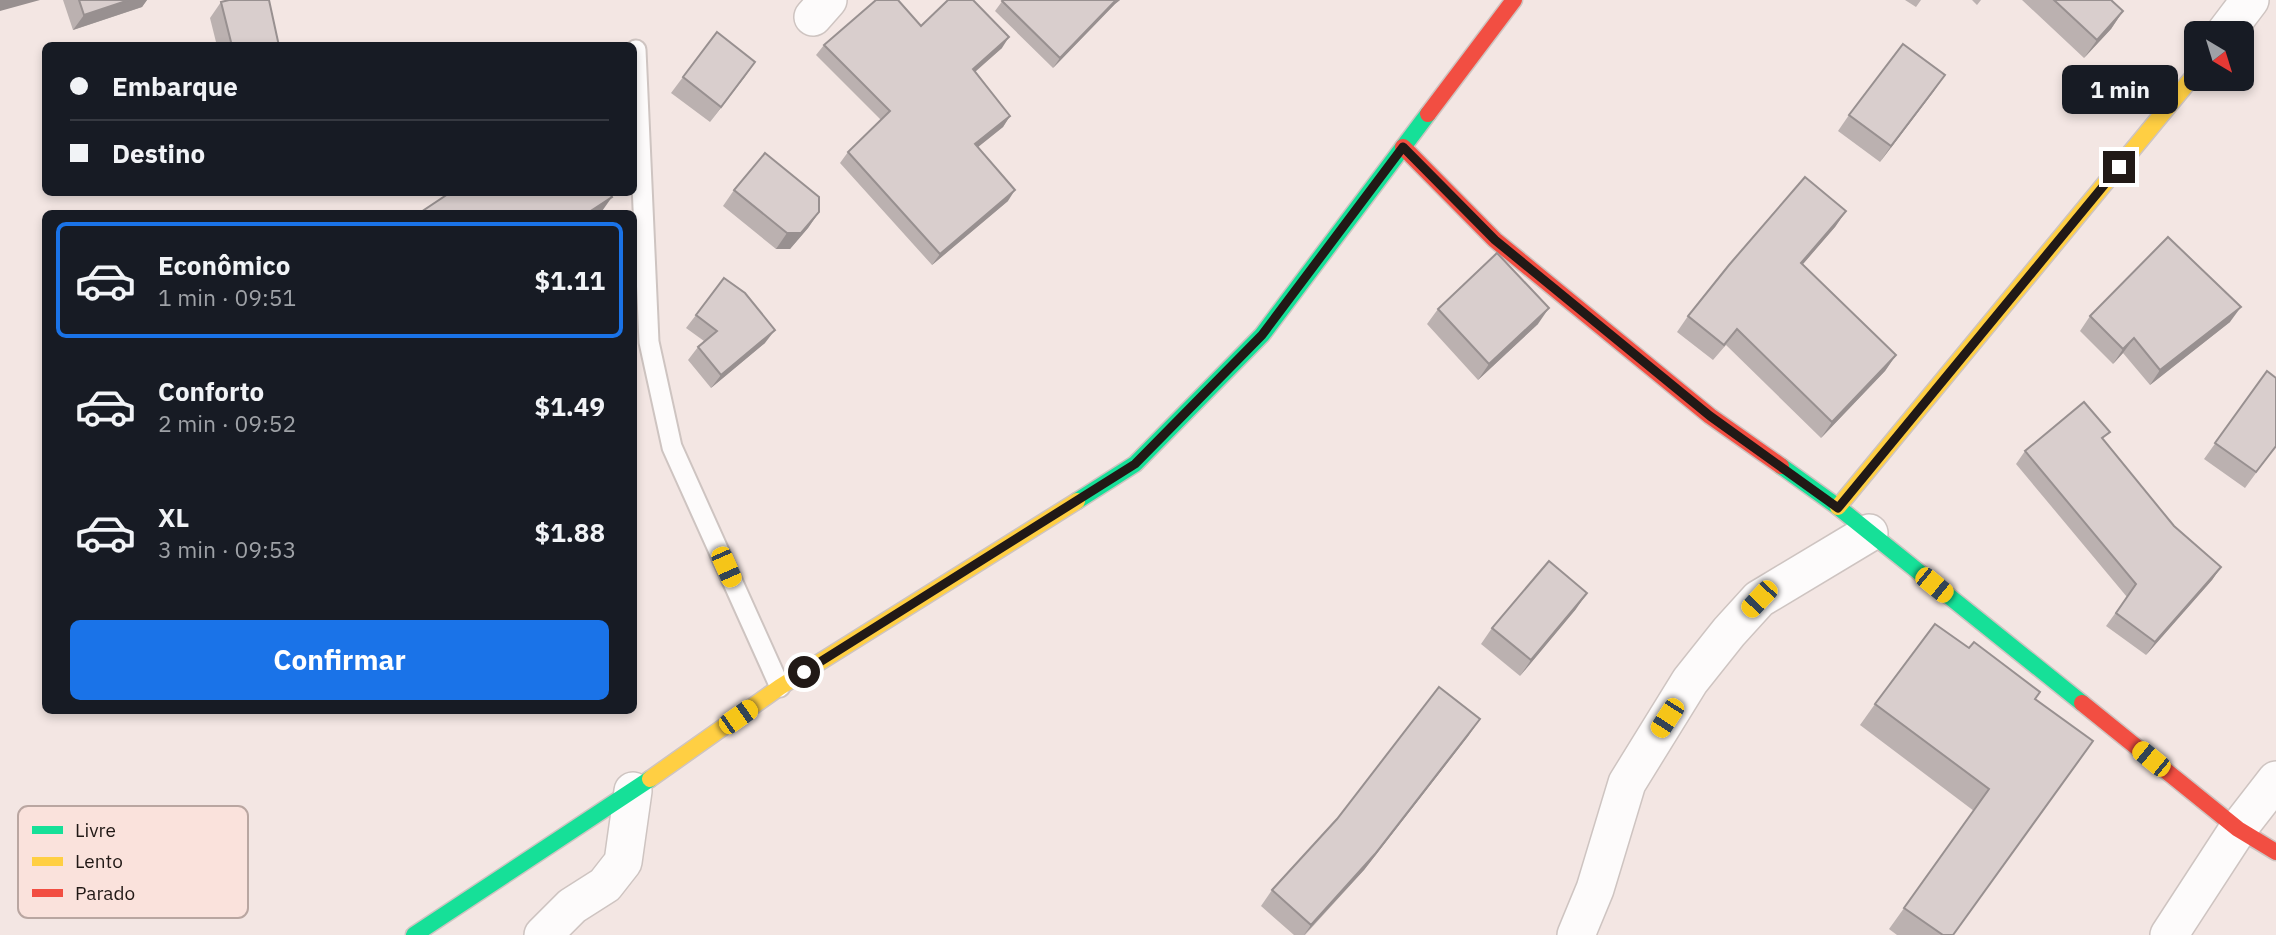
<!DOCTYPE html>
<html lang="pt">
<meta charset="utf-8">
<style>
:root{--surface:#171b24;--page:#242831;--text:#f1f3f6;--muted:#9ea1a6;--line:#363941;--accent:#1a73e8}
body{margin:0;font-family:"IBM Plex Sans",sans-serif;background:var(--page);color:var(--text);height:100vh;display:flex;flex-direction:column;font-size:26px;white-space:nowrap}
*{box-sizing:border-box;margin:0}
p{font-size:23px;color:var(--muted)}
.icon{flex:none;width:38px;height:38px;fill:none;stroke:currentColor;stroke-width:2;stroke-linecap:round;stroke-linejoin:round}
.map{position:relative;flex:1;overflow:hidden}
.sheet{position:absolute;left:42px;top:210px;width:595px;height:504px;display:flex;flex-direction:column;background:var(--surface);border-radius:10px;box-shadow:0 4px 10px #0003}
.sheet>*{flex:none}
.top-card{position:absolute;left:42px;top:42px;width:595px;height:154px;border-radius:10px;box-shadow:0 4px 10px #0003;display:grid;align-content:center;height:154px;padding:0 28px;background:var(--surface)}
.needle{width:46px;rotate:142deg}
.tools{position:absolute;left:2184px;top:21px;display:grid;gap:14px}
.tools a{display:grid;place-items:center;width:70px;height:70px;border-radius:10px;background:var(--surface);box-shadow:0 4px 10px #0003;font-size:35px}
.end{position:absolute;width:32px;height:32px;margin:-16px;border:9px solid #211916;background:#fff;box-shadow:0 0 0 4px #fff}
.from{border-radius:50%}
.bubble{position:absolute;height:49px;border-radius:10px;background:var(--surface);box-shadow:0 4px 10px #0003;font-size:23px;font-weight:800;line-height:49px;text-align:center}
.car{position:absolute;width:21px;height:42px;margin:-21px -10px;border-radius:9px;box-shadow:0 0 5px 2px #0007;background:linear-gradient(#f5c518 24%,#345 0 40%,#f5c518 0 76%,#345 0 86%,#f5c518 0)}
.top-card b{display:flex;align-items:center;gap:24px;height:66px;font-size:26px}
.top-card b+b{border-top:2px solid var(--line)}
.top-card i{width:18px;height:18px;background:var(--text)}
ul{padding:12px 0 0;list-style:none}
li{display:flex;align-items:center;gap:21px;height:116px;margin:0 14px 10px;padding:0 14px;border:4px solid transparent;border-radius:10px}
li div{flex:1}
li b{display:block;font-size:26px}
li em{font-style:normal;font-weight:800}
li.current{border-color:var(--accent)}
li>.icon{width:63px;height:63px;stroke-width:1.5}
.button{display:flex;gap:14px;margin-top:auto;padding:14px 28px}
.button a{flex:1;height:80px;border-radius:10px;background:var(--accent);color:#fff;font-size:28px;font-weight:800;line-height:80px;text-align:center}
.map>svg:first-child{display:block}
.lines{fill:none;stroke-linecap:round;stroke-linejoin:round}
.lane-casing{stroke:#cec4c1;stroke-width:23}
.street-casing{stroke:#cec4c1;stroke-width:40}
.fast-casing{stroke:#cec4c1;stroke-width:19}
.slow-casing{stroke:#cec4c1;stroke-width:19}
.jam-casing{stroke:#cec4c1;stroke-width:19}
.lane{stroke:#fdfbfb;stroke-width:19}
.street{stroke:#fdfbfb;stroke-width:37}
.fast{stroke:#16e098;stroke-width:16}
.slow{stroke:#ffcf43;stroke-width:16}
.jam{stroke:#f24e42;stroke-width:16}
.wall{fill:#bbb1b0}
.shaded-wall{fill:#989090}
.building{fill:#d9cecd;stroke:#989090;stroke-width:2}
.route{stroke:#211916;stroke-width:9}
.key{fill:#fae2dc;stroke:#b9a6a1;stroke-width:2}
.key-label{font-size:19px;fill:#211916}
</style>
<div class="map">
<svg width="2276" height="935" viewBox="0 0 2276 935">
<rect width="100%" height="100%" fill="#f3e6e3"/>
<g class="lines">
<defs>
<path id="lane" d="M636,50L649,342L672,447L780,687"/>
<path id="street" d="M813,17L828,0
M2225,33L2250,0
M543,935L572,906L605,885L623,862L633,791
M1576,935L1595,889L1627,783L1690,681L1729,632L1759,599L1869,533
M2169,935L2238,829L2276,780"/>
<path id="fast" d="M1781,466L1838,507L2082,703
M1077,501L1135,464L1262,335L1428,114
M414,935L650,779"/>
<path id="slow" d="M1838,507L2196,73
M650,779L780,687L1077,501"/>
<path id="jam" d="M1428,114L1514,0
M1403,147L1495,240L1710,416L1781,466
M2082,703L2238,829L2276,852"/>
</defs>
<use href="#lane" class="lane-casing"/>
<use href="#street" class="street-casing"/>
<use href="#fast" class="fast-casing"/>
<use href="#slow" class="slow-casing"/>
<use href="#jam" class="jam-casing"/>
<use href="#lane" class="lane"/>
<use href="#street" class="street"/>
<use href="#fast" class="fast"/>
<use href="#slow" class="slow"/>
<use href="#jam" class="jam"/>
</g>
<path class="wall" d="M63,0H147L142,7L73,30Z
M1003,0H1120L1115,4L1053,68L995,11Z
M1905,0H1921L1916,7Z
M1972,0H1981L1977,5Z
M2022,0H2111L2123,11L2111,29L2084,58Z
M221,2L279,46H217L210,18Z
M921,26L1002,48L975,71L1010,116L1003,127L978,147L1008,201L932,265L840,163L848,152L881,120L816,55L824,45Z
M755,62L710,122L671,93L683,77Z
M1934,91L1880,162L1838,131L1849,115Z
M734,190L819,212L808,228L790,249H776L723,206Z
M1846,211L1835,227L1803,264L1896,355L1885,371L1821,438L1726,345L1713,360L1677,332L1688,316Z
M1438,309L1538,324L1478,380L1427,324Z
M696,315L765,343L711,388L688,360L698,347L704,341L686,328Z
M2090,316L2230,322L2150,385L2123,353L2113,364L2080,331Z
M2267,371L2276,446L2245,488L2204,459Z
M2104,441L2174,526L2221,567L2212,580L2146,655L2106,626L2127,597L2016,464L2025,451Z
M1576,609L1520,676L1481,644L1492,628Z
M1969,648L2035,700L1953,935H1897L1889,929L1974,811L1860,725L1875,704Z
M1469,735L1364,870L1305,935H1294L1261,906L1272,890Z"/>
<path class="shaded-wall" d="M0,0H40L0,11Z
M129,0H147L142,7L73,30L84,15Z
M1116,0H1120L1115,4L1053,68L1060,58Z
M2123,11L2111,29L2084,58L2097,40Z
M1009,37L1002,48L966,80L973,69Z
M755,62L744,78L710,122L721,107Z
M1945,75L1934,91L1880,162L1891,146Z
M1010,116L1003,127L968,155L975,144Z
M1015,190L1008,201L932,265L940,254Z
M612,197L600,214H586Z
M1846,211L1835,227L1790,279L1801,263Z
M819,212L808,228L790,249H776L787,233Z
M2241,307L2230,322L2150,385L2160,370Z
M1549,308L1538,324L1478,380L1489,364Z
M775,330L765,343L711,388L721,375Z
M2134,338L2123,353L2113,364L2123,349Z
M1896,355L1885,371L1821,438L1832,422Z
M2221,567L2212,580L2146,655L2155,642Z
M1587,593L1576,609L1520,676L1531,660Z
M1480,719L1469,735L1364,870L1304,935L1311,925Z"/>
<path class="building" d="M79,0H129L84,15Z
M229,0H269L279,46H232L221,2Z
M876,0H898L921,26L948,0H973L1009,37L973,69L1010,116L975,144L1015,190L940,254L848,152L890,111L824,45Z
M1003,0H1116L1060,58L1002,1Z
M2054,0H2111L2123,11L2097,40Z
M717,32L755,62L721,107L683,77Z
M1903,44L1945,75L1891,146L1849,115Z
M765,153L819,197V212L801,233H787L734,190Z
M1805,177L1846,211L1801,263L1896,355L1832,422L1737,329L1724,345L1688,316L1729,265Z
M451,192H608L612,197L586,214H418Z
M2168,237L2241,307L2160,370L2134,338L2123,349L2090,316Z
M1497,253L1549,308L1489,364L1438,309Z
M724,278L745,293L775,330L721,375L698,347L717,331L696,315Z
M2267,371L2276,378V446L2256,472L2215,443Z
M2084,402L2110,432L2102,438L2174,526L2221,567L2155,642L2116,613L2136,584L2025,451Z
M1549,561L1587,593L1531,660L1492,628Z
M1935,624L1969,648L1974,642L2040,692L2035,699L2093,741L1953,935H1943L1904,908L1989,789L1875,704Z
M1439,687L1480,719L1375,854L1311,925L1272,890L1337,819Z"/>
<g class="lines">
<path class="route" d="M804,672L1135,464L1262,335L1403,147L1495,240L1710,416L1838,508L2119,167"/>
</g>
<rect x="18" y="806" width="230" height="112" rx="10" class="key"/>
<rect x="32" y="826" width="31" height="8" fill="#16e098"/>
<rect x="32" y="857" width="31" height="9" fill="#ffcf43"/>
<rect x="32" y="889" width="31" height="8" fill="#f24e42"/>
<g class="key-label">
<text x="75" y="837">Livre</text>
<text x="75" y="868">Lento</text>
<text x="75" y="900">Parado</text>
</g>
</svg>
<div class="tools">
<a><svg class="needle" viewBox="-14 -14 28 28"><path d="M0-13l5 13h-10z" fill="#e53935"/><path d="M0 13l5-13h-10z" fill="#9ea1a6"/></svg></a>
</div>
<i class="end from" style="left:804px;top:672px"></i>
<i class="end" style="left:2119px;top:167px"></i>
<div class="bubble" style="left:2062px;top:65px;width:116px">1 min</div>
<i class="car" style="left:726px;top:567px;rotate:156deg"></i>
<i class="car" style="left:1934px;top:585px;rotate:129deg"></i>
<i class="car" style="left:1759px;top:599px;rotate:223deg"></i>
<i class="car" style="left:738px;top:717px;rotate:55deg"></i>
<i class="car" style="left:1667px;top:718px;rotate:213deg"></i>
<i class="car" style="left:2151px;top:759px;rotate:309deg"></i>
<div class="top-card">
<b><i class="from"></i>Embarque</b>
<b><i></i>Destino</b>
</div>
<section class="sheet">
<ul>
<li class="current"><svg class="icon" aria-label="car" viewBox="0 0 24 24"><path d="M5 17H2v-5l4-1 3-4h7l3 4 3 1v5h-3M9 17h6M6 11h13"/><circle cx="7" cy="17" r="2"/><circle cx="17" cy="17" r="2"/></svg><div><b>Econômico</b><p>1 min · 09:51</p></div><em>$1.11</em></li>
<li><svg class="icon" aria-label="car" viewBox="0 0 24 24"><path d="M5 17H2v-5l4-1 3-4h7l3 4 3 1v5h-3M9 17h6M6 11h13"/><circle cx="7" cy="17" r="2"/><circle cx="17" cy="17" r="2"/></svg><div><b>Conforto</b><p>2 min · 09:52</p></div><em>$1.49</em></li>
<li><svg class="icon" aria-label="car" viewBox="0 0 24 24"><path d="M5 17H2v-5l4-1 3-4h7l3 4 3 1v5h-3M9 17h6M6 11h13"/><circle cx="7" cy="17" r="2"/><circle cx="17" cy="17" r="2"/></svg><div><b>XL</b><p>3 min · 09:53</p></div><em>$1.88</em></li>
</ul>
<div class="button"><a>Confirmar</a></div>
</section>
</div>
